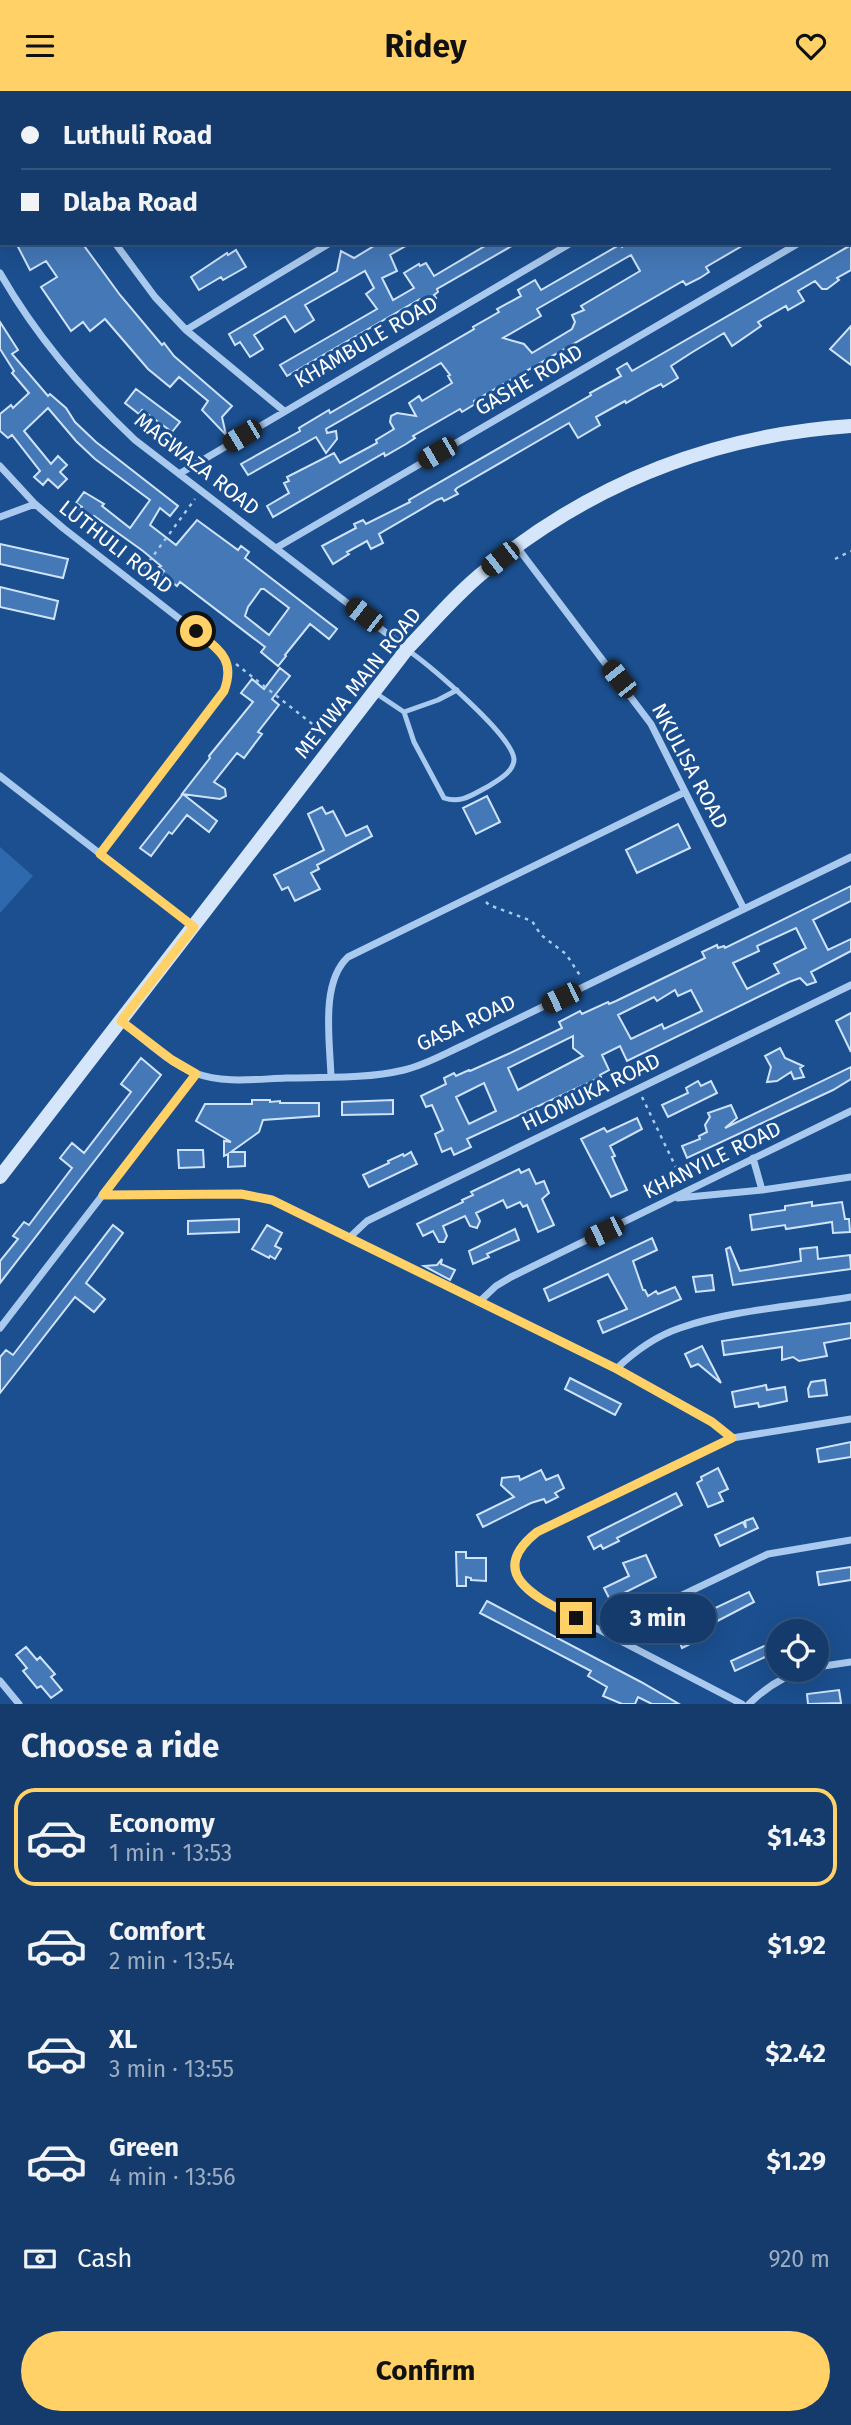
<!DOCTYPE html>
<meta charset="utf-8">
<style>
:root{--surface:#143b6b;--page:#1d4271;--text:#f1f3f6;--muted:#9dadc1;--line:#33557e;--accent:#ffd166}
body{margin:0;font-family:"Fira Sans",sans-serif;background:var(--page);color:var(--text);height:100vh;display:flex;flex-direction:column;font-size:26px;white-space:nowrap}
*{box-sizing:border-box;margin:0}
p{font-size:23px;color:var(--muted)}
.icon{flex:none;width:38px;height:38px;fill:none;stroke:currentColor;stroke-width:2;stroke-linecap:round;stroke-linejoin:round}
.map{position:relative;height:1613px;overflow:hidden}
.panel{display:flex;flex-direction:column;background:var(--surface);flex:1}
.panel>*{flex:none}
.banner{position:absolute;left:0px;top:0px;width:852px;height:154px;box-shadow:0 7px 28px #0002,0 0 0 2px var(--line);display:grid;align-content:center;height:154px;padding:0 21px;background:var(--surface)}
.buttons{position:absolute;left:766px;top:1528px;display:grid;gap:14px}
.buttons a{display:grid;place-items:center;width:63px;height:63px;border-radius:50%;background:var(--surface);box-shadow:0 7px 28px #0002,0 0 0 2px var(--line);font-size:35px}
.end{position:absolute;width:32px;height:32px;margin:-16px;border:9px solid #ffd166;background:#111;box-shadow:0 0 0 4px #111}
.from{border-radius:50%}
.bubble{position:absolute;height:49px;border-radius:24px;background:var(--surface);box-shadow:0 7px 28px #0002,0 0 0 2px var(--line);font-size:23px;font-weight:700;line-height:49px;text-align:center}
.car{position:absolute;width:21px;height:42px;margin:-21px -10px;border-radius:9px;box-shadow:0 0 5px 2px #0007;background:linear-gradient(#222 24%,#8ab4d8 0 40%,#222 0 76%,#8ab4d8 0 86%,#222 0)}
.banner b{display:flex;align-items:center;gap:24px;height:66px;font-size:26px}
.banner b+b{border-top:2px solid var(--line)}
.banner i{width:18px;height:18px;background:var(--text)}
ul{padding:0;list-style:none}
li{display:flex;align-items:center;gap:21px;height:98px;margin:0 14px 10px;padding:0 7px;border:4px solid transparent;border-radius:21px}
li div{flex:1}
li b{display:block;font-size:26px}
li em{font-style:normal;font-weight:700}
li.selected{border-color:var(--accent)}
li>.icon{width:63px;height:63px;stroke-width:1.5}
h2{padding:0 21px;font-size:32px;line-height:84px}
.pay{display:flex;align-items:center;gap:18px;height:77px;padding:0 21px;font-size:26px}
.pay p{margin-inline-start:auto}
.primary-button{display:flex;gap:14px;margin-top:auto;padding:14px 21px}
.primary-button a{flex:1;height:80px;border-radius:42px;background:var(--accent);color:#111;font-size:28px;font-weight:700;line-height:80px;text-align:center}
header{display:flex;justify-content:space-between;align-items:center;height:91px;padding:0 21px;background:var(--accent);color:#111;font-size:32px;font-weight:700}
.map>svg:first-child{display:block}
.green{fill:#2e69ad}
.building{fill:#4478b7;stroke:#cfe3fa;stroke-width:2;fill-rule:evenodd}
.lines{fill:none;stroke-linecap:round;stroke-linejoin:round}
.path{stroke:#a9c9ee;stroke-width:2.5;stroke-dasharray:3.5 5;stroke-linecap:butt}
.lane{stroke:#a9c9ee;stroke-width:5}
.street{stroke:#a9c9ee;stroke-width:7}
.secondary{stroke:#d6e6fa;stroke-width:14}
.route{stroke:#ffd166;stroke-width:9}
.labels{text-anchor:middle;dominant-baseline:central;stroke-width:6;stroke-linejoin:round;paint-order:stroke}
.street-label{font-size:21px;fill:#fff;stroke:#1b4f8f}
</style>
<header><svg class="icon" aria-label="menu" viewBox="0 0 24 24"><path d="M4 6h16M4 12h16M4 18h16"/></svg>Ridey<svg class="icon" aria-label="heart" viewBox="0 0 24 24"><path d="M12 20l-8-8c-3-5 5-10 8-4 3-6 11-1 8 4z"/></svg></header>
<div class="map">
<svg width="851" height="1613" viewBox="0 0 851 1613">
<rect width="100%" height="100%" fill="#1b4f8f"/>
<path class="green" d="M0,756L33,785L0,822Z"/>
<path class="building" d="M16,152H82L120,204L162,254L164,252L174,265L232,315L222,326L226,344L202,319L208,310L179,286L170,296L148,278L105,228L90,240L83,231L71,240L41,196L57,186L46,170L30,179Z
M379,152H411L390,164L397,180L382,187L393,209L414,197L404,182L419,173L420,175L426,172L434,185L490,152H517L437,198L438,201L434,204L436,207L424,213L420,208L287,285L280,274L377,218L366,203L374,197L365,180L305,214L314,229L295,241L285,225L254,244L263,258L250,266L240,251L235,254L229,243L337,180L341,160L354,167Z
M628,152H747L706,176L709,181L700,187L686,194L683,190L474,310L475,313L462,321L460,318L413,345L415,347L406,353L385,365L384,362L273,426L267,415L289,402L284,392L289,390L287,386L334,362L340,372L377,352L376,349L394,338L390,331L391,325L397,322L416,325L409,312L419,305L422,310L452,292L448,285L450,284L441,272L326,338L327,342L336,340L337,348L326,362L316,346L248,384L241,373L300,340L299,337L329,319L330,322L474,238L473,236L499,221L497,218L521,205L518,199L535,189L541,199L621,153L622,156ZM631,164L640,180L581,215L584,219L572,224L575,231L572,238L532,262L524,253L503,247L541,225L537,218Z
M851,154V179L837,187L839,189L827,198H822L815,190L798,200L804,210L788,219L786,215L758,231L761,235L732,255L724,242L691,262L671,275L678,287L663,296L661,293L651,298L626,312L625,310L596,326L600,334L578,347L569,332L457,397L455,399L458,403L444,410L442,407L437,409L379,443L383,452L371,458L367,450L347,461L349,463L333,473L322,455L356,437L354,433L363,429L366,433L410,411L409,409L591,304L590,302L621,285L617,278L627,272L632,280Z
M236,159L246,176L223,189L221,186L199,199L191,186L227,162L228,164Z
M0,231L18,259L12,263L48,305L50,303L66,317L75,331L96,351L178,415L170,425L160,417L150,434L176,454L197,429L238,459L241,455L249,461L245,467L337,538L329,548L310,533L285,564L286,565L278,575L261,561L265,556L180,491L177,495L161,483L164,480L159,476L161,475L143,460L94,425L91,429L79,419L82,416L76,412L84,401L104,413L102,415L130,437L150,409L95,368L76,350L48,317L24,340L51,373L58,365L67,374L60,381L67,388L58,397L48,388L43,394L34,386L40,380L12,344L8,347L0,340V323L11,314L13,317L29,302L12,282L14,280L0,258ZM261,498H264L289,517L269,544L245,525L248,516Z
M851,235V274L830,258Z
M136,298L180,331L172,341L142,319L139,323L125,312Z
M0,453L68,468L63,487L0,473Z
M0,496L58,510L54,528L0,516Z
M280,577L290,585L272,608L279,614L258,641L262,643L244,667L237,662L214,691L225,698L226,705L220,708L182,703L210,667L209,665L253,611L241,602L252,588L264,598Z
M183,703L217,730L209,741L187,724L172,743L169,741L151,765L140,757Z
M487,705L500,731L476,743L463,717Z
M322,716L326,723L333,720L346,745L367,735L372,745L317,774L319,778L311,782L320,798L295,810L288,796L282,799L274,784L324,759L308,723Z
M678,733L690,757L637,782L626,759Z
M851,795V810L813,829L828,859L851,848V860L811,881L816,891L807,894L800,887L789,891L627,970L620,955L602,964L609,979L600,984L601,986L467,1048L471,1056L454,1064L451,1057L442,1061L435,1043L443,1039L432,1014L426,1016L421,1005L446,993L444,987L454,982L456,985L469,979L470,980L508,963L562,937L559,931L580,920L582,923L608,911L609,913L616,910L705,867L702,861L717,854L718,857L724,855L725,857ZM796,837L806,857L774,873L779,882L747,898L733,872L759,860L757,855ZM675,899L678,905L691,899L702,920L664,938L662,933L631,948L618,924L654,906L657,910ZM573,945V957L583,965L518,999L508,977ZM484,992L496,1020L469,1033L456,1006Z
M851,922V961L836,930Z
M780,957L785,967L803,975L800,977L804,986L794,988L791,981L777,990L767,991L771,976L765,965Z
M141,967L161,984L0,1192V1170L18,1148L13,1145L24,1131L29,1134L72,1077L60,1067L72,1052L84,1062L131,1001L121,993Z
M851,976V988L833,999L687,1067L682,1055L700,1048L699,1045L707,1041L705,1034L710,1026L708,1022L731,1014L737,1027L725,1037Z
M698,990L701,995L711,990L717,1002L668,1026L662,1014L688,1002L686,997Z
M252,1009H270V1011L280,1010V1012H319V1025L263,1029L259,1041L231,1061H245V1075L228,1076V1063L224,1065V1050L231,1051L196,1030L205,1013H252Z
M393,1009V1023L342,1024V1011Z
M637,1027L642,1038L610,1055L615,1065L612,1066L627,1099L611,1106L581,1048L604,1037L607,1041Z
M178,1059H203L204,1076L179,1077Z
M411,1061L417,1073L369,1096L363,1084L389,1072L388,1070L403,1063L404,1065Z
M519,1078L521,1082L529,1078L536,1093L544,1090L549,1102L542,1108L554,1134L538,1141L527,1114L523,1116L520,1111L507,1117L503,1109L476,1122L480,1130L477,1137L470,1135L465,1125L443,1135L447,1145L444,1151H439L433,1140L423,1145L417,1133L463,1111L462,1109L473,1104L471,1101Z
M812,1111V1115L842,1111L845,1128H849L850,1141L833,1142L832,1131L786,1138L785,1134L752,1139L750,1124L785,1119V1115Z
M239,1128V1141L188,1143V1130Z
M113,1134L123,1142L86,1192L105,1208L94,1221L75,1206L0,1302V1266L6,1259L13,1264Z
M267,1134L282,1142L275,1155L281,1158L275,1168L270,1165L269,1167L252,1158Z
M515,1138L519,1149L487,1163L489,1166L473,1173L469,1160Z
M652,1147L657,1159L633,1170L643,1199H645L648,1205L656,1200L658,1203L675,1196L681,1208L603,1242L598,1230L627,1218L608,1183L549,1210L544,1198Z
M730,1156L740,1180L801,1170L800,1158L817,1156L818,1168L850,1164L851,1178L733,1194L726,1158Z
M442,1168L441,1173L455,1179L450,1189L424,1175L437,1174Z
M712,1184L714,1199L696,1201L693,1186Z
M851,1232V1247L824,1252L827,1265L799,1270L793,1266L782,1269V1256L724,1264L722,1250Z
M702,1255L704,1259L721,1292L698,1273L691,1276L685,1263Z
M570,1287L621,1313L615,1324L565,1298Z
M825,1289L827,1304L809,1306L808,1298L811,1291Z
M766,1294L767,1299L785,1296L787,1310L759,1316L758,1312L735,1316L732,1301Z
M851,1351V1366L819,1371L817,1358Z
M718,1377L728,1398L719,1402L723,1410L708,1416L697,1392L702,1389L701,1386Z
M541,1379L546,1389L558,1384L564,1397L555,1402L558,1406L546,1412L544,1408L531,1412L483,1436L477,1424L514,1406L501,1394L502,1387L519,1385L520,1389Z
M676,1402L682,1414L617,1447L619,1450L603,1458L601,1454L594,1458L588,1446Z
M753,1427L758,1437L720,1455L715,1444L743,1431L746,1437L745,1430Z
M456,1461H466V1467H486V1490L471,1489V1487L466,1486V1495H457Z
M646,1464L656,1486L610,1509L604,1497L629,1485L623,1472Z
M851,1476V1489L819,1494L817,1481Z
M749,1501L754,1511L700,1539L704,1546L682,1557L671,1528L688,1519L692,1528Z
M487,1510L641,1591L679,1613H652L638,1606L635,1613H622L603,1605L607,1596L588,1585L591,1580L480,1522Z
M773,1551L778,1560L735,1580L731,1570Z
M26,1556L37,1569L40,1566L55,1583L51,1586L62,1599L51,1607L41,1595L37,1597L23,1580L27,1577L16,1564Z
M839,1599L841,1612L808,1613L807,1603Z"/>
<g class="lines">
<path class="path" d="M835,468L851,460
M139,484L195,408
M236,573L325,643
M486,811L489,814L532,830L541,844L566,863L581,886
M642,1006L683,1091"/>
<path class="lane" d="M374,601L404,621L414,651L444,707C462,713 473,703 489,695C498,689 514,681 514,668C512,644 430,575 409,560
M404,621L438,609L457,599"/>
<path class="street" d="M50,0L51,2
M717,0L722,2
M83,2L84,0
M287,2L288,0
M350,2L353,0
M588,2L591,0
M806,2L807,0
M850,47H851
M850,123L851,122
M115,152L155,206L186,239L284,320
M0,182C36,245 82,299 135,349L407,558
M186,239L330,152
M0,375L35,413L63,437L217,557C229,572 231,582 224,600L100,763
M179,383L571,152
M0,426L35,413
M517,456L651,633L744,818
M276,457L799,152
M0,685L193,835
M121,930C144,948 168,972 195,982C223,993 257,988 286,987C325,986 366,988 404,979C425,974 444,963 464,954L851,766
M331,986C330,950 320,892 348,866L685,701
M753,1067L762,1099
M103,1104L241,1103L272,1109L616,1278L712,1331L732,1347L851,1328
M678,1107L762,1099L851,1086
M350,1146L367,1130L851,894
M479,1211L496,1195L511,1186L851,1020
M0,1237L196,983
M616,1278C634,1261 656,1245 680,1237C731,1219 797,1215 851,1206
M732,1347L537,1441C509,1463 508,1486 538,1507L742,1613
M615,1548L628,1534L649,1520L768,1463L851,1449
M817,1576L851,1571
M0,1590L19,1613
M749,1613C765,1597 786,1584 808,1578"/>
<path class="secondary" d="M0,1086L407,558C433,531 457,502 486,479C592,392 714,344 851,335"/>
</g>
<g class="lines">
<path class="route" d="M196,540C219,559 236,568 224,600L100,763L194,836L121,930L172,969L196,983L103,1104L241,1103L272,1109L617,1278L712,1331L732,1347L537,1441C483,1484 540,1508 576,1527"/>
</g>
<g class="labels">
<g class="street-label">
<text transform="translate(366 251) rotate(-30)">KHAMBULE ROAD</text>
<text transform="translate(529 289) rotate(-30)">GASHE ROAD</text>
<text transform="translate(197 373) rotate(38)">MAGWAZA ROAD</text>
<text transform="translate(116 456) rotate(38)">LUTHULI ROAD</text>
<text transform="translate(358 592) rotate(-51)">MEYIWA MAIN ROAD</text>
<text transform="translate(690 675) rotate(62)">NKULISA ROAD</text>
<text transform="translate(466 932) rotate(-25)">GASA ROAD</text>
<text transform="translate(591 1001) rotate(-26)">HLOMUKA ROAD</text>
<text transform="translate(712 1069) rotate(-26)">KHANYILE ROAD</text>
</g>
</g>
</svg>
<div class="buttons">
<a><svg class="icon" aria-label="locate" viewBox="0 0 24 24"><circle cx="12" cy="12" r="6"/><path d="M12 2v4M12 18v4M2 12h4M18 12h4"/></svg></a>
</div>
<i class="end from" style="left:196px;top:540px"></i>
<i class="end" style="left:576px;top:1527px"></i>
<div class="bubble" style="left:600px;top:1503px;width:116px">3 min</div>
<i class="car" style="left:242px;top:345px;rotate:239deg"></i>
<i class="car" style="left:437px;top:362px;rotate:240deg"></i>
<i class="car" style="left:500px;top:468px;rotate:232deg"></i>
<i class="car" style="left:364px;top:524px;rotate:308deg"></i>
<i class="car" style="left:619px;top:588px;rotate:322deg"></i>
<i class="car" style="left:561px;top:907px;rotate:244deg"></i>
<i class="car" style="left:604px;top:1141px;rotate:244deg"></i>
<div class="banner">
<b><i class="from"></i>Luthuli Road</b>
<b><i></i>Dlaba Road</b>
</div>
</div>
<section class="panel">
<h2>Choose a ride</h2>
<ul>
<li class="selected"><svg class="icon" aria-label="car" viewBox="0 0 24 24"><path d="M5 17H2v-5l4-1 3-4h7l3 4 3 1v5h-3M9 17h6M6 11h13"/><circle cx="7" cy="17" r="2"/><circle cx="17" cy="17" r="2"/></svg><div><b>Economy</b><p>1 min · 13:53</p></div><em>$1.43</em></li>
<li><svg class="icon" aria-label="car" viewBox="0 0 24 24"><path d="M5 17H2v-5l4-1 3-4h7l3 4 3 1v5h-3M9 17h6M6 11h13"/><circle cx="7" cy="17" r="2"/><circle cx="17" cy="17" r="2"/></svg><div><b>Comfort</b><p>2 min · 13:54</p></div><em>$1.92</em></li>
<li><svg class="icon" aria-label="car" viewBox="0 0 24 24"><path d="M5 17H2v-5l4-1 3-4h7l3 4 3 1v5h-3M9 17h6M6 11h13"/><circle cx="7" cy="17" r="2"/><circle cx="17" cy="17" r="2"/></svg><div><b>XL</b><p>3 min · 13:55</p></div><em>$2.42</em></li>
<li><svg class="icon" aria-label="car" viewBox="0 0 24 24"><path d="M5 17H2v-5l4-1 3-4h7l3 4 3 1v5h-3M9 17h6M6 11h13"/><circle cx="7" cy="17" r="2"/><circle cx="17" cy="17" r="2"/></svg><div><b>Green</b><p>4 min · 13:56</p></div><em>$1.29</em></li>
</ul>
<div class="pay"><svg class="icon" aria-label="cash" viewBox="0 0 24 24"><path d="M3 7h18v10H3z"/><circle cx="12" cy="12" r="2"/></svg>Cash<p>920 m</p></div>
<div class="primary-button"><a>Confirm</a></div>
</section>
